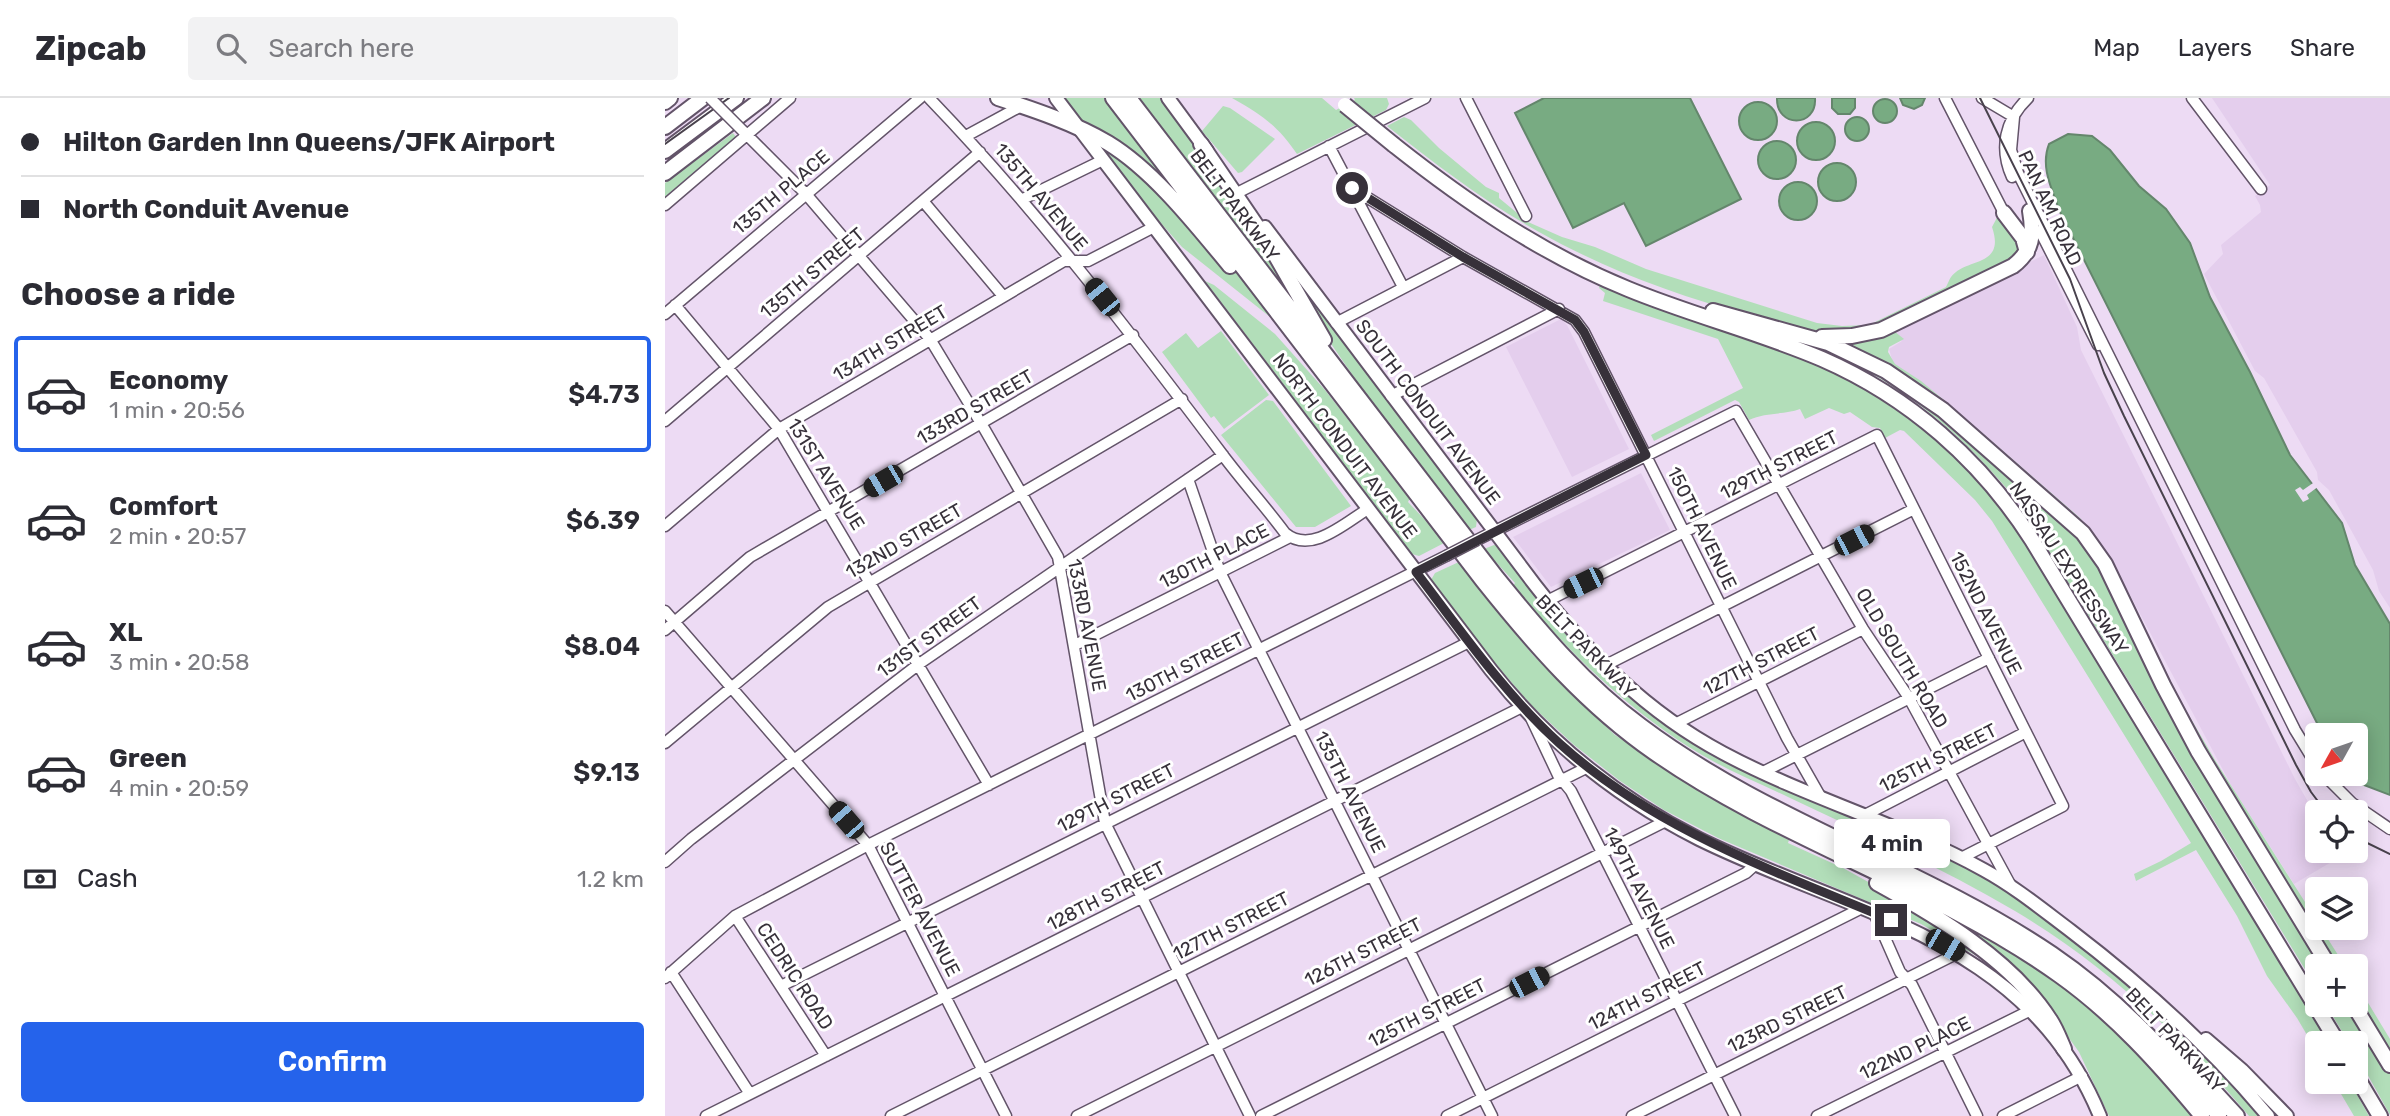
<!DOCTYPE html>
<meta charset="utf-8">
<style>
:root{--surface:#fff;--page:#f2f2f3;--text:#2b2b33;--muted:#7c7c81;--line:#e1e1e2;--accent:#2563eb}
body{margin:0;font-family:Rubik,sans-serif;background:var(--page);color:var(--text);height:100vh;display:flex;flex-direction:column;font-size:26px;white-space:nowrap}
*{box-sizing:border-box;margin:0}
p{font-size:23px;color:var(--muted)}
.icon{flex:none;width:38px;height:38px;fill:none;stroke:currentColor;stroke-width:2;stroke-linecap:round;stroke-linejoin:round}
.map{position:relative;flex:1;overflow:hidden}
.side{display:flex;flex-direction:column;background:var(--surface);width:665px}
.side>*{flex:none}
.guide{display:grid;align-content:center;height:154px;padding:0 21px;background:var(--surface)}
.needle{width:46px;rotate:230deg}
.controls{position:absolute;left:1640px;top:625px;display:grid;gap:14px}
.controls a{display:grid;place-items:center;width:63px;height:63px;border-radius:7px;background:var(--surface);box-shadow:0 4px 18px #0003;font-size:35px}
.end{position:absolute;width:32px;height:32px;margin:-16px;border:9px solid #37313a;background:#fff;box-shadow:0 0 0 4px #fff}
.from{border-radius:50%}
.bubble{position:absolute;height:49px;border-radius:7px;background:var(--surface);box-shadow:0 4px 18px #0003;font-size:23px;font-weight:600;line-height:49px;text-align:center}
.car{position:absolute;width:21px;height:42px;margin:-21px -10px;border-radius:9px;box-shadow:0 0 5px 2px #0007;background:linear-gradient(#222 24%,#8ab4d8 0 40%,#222 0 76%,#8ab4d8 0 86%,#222 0)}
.guide b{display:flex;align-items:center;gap:24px;height:66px;font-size:26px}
.guide b+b{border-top:2px solid var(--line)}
.guide i{width:18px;height:18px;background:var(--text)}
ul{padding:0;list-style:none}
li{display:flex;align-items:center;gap:21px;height:116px;margin:0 14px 10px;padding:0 7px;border:4px solid transparent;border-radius:7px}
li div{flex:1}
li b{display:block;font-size:26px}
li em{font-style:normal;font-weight:600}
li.active{border-color:var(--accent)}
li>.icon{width:63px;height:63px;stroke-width:1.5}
h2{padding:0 21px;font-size:32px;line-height:84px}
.pay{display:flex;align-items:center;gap:18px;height:77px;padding:0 21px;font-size:26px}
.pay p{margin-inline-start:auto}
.primary-button{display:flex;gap:14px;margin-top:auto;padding:14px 21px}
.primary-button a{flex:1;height:80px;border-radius:7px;background:var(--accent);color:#fff;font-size:28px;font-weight:600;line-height:80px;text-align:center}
header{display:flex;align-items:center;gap:42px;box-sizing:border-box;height:98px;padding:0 35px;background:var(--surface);border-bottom:2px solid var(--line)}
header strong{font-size:33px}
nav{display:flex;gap:38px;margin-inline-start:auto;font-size:24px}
.search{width:490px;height:63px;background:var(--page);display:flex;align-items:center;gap:18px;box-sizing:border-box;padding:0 24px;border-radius:7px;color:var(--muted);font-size:26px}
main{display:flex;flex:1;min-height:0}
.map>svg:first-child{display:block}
.built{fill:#e4ceed}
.green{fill:#b2deb9}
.water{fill:#78ab82;stroke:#64866c;stroke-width:2}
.pier{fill:#eddbf4}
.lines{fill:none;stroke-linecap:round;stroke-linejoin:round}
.minor-casing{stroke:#635469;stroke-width:13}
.major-casing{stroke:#635469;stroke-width:16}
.highway-casing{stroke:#635469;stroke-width:18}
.minor{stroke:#fff;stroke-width:10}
.major{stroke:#fff;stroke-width:12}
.highway{stroke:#fff;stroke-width:14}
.tram{stroke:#49424d;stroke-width:2}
.minor-bridge-casing{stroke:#635469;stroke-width:13;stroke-linecap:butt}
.highway-bridge-casing{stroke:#635469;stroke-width:18;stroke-linecap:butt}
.minor-bridge{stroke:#fff;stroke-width:10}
.highway-bridge{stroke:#fff;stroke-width:14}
.route{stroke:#37313a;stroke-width:9}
.labels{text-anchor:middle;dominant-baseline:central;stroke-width:6;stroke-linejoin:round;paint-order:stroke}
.street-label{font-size:19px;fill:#37313a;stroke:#fff}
</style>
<header>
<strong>Zipcab</strong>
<div class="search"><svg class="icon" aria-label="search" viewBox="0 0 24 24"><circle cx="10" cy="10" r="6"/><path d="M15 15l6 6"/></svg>Search here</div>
<nav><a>Map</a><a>Layers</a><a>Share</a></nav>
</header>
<main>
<section class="side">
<div class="guide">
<b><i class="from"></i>Hilton Garden Inn Queens/JFK Airport</b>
<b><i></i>North Conduit Avenue</b>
</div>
<h2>Choose a ride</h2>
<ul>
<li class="active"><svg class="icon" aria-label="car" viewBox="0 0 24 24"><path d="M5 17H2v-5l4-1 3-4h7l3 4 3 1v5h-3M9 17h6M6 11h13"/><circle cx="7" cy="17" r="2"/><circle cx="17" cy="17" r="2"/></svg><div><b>Economy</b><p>1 min · 20:56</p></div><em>$4.73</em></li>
<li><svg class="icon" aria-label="car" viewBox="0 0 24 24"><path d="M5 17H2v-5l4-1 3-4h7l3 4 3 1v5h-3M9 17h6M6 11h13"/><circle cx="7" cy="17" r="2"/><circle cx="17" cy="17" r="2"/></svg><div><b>Comfort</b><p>2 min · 20:57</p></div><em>$6.39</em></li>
<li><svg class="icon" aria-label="car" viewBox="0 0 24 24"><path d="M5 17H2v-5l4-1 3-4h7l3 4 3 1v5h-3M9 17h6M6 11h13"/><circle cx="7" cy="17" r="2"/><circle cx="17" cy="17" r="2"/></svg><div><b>XL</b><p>3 min · 20:58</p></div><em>$8.04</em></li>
<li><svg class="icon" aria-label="car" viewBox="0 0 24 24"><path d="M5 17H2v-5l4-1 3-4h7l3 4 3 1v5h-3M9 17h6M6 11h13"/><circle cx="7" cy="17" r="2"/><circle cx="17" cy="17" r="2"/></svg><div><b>Green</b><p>4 min · 20:59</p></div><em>$9.13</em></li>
</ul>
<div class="pay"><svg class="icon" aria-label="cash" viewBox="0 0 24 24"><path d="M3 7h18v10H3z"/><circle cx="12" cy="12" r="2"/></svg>Cash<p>1.2 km</p></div>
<div class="primary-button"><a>Confirm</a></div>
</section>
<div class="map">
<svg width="1725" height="1018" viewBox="0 0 1725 1018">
<rect width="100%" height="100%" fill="#eddbf4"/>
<path class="built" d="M1547,0H1725V510L1714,493L1708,472L1664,392L1653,382L1652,374L1599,280L1590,273L1539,176L1558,156L1556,147L1596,114L1595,107L1590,98L1605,87Z
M1379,157L1412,229L1416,252L1630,681L1646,709L1652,715V752L1685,753L1629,786L1566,687L1447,463L1430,438L1228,265L1224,251L1237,243L1227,233Z
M896,221L902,227L964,351L907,379L841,249Z
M976,375L1005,432L886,489L848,439Z"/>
<path class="green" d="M400,0H440L614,226L517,149L494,123Z
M471,0H498L600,147L629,202L626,201Z
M567,0H657L671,12L690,2L689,0H722L724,6L721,12L632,56C613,28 597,17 567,0Z
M558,8L565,10L610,41L577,74L573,75L537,33Z
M739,19L746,22L774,50L821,89L834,95V100L863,124L897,139L930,149L981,171L1152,225L1177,228L1204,227L1281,189C1283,185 1284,182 1286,179C1301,159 1341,170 1327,129L1335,114L1354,140V154L1348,162C1319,176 1291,190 1263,205C1243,215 1222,227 1199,231C1160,240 1123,228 1085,217C1012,198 940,171 874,134C820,104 770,66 722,28Z
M68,35L71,39L0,99V85Z
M628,178L812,421L811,429L804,432L699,294L658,234Z
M540,183L549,187L610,236L660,292L745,400L743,404L781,444L754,458L747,456Z
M935,187C987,206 1038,224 1090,243C1128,256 1168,269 1203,289C1269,328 1322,385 1364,448L1606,846L1663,945H1652V954L1632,920L1602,878L1572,818L1531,752L1471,783L1469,776L1496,763L1526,745L1327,423L1310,402L1239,333L1235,332L1220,340L1215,330L1207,329L1185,314L1179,316L1164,310L1140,321L1135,311C1119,317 1100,314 1084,322L1074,304L1070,302L989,343L986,337L1078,290L1053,241L938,203L940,195L934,190Z
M556,233L604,297L559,331L549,318L546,320L497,254L521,235L533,250Z
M1229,233L1239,241L1224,249L1223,254L1230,266L1256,283L1292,313L1415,420L1439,450L1515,602L1550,662L1652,823V830H1656L1680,868H1673L1522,620L1443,463L1283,311L1168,241Z
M1157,244L1251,295L1425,446L1660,868H1652V891L1356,407C1293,332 1245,291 1155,249Z
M601,302L608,303L686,408L650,429H631L556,337Z
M829,447L833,448C883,513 925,569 991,619L1277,754L1331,784L1485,902L1560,976L1596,1018H1584C1516,938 1441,867 1350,813C1277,770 1199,735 1123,699C1094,685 1064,673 1037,657C964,614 902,553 848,488L850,485L819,451Z
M796,463L819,498L869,558L950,637L1082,720L1124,742L1123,745L1178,770L1263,817L1294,837L1355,892L1315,860L1256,826L1053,740L999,712L955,683L909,647L867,608L828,563L766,482L770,475Z
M1279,814C1334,844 1391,877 1439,920C1472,950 1500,984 1529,1018H1444L1414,954L1386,915L1277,818Z
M1691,885L1725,941V953L1691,897Z
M1661,907H1684L1725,973V1017L1691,956L1690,945H1684Z
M1669,984H1685L1704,1018H1689Z"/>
<path class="water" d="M879,0H1025L1076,101L981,148L959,105L908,130L850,15Z
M1112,0H1150C1152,30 1111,30 1112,0Z
M1167,0H1190V10L1185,16H1173L1167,10Z
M1235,0H1260L1257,7L1249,11L1238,7Z
M1208 13a12 12 0 1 1 24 0a12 12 0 1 1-24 0Z
M1074 23a19 19 0 1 1 38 0a19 19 0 1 1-38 0Z
M1180 31a12 12 0 1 1 24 0a12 12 0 1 1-24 0Z
M1132 43a19 19 0 1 1 38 0a19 19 0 1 1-38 0Z
M1403,36L1427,38L1445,52L1474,88L1501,111L1525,145L1545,199L1585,274L1625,357L1677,425L1690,467L1725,526V697L1694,685L1682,676H1690V637H1658L1395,114C1387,91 1375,69 1384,46Z
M1093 62a19 19 0 1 1 38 0a19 19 0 1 1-38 0Z
M1153 84a19 19 0 1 1 38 0a19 19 0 1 1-38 0Z
M1114 103a19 19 0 1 1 38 0a19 19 0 1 1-38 0Z"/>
<path class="pier" d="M1651,383L1654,388L1642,397L1644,401L1638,404L1630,392L1635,389L1638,392Z"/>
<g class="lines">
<defs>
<path id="minor" d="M264,0C371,111 464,233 557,356C577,383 600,408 620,435C646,457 680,425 703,411
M801,0L861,118
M1280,0L1339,115
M1317,0L1349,19
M1527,0L1596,91
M1349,19L1346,52L1353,75L1630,632L1652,668
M78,33L141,96L265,241L320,332L393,459L440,725L585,1018
M301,38L356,8
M664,48L738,189
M1347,79C1334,50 1340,22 1363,0
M687,90L798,159L910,222L919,234L1122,640L1155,698
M574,94L760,0
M358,101L438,62
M258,103L338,198
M0,107L125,0
M1375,133L1433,247
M10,207L114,331L324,687
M0,216L255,0
M671,225L798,159
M726,298L894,211
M0,323L315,54
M523,381L555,474L827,1018
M0,428L114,331L399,163H423L489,129
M812,442L1071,313L1198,531L1244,600L1346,788
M882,503L1212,337L1398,708L1296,760
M0,513L203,747L341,1018
M0,532L85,459L468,237
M410,547L625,439
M939,568L1249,411
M866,620L893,677L906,693L1070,1018
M1010,626L1198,531
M0,645L163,509L517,301
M1098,674L1324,560
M1658,676L1687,705L1725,731
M1200,717L1361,634
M0,764L26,741L254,566L558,357
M1209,815L1235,874L1247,887L1312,1018
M70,818L161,958
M6,874L85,996
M0,880L70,818L203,747L781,458
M116,888L804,544
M41,1018L857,609
M226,1018L923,669
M412,1018L1001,723
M596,1018L1081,775L1091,766
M782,1018L1197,810
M967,1018L1293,855
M1152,1018L1364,913
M1338,1018L1417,978"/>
<path id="major" d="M391,0L826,572C882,643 953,700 1034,741C1188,817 1361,839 1435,1018
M503,0L542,53
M600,129L870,487C923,555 981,614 1058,655C1142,700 1236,726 1319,772C1350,789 1378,812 1406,833C1478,888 1545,948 1603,1018
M1541,941L1577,972L1622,1018"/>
<path id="highway" d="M333,0C370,12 409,25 443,45C489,73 531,127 565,168
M448,0L818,483C869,547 922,608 990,655C1116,743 1268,787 1394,877C1449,916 1494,966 1537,1018
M464,0L832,480C876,534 920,587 976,628C1102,723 1257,768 1387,856C1453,901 1505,957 1554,1018
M0,4L5,0
M0,29L38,0
M536,46L604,146L659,242
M729,47C801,104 877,156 963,191C1026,217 1094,234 1157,261C1244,299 1316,362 1367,442L1673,945
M0,53L71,0
M0,75L98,0
M1339,115L1358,140L1362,154
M1048,213L1163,245L1221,273L1278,312L1418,435L1440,466L1498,587L1533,653L1664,868
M1157,239L1187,238L1216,232L1348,168C1368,153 1369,136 1365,113
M1212,785C1272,818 1347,862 1385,922C1391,931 1395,942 1399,951
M1688,906L1725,967
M1502,942L1572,1018
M1690,976L1715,1018"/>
</defs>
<use href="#minor" class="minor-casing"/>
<use href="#major" class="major-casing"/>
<use href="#highway" class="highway-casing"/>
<use href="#minor" class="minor"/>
<use href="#major" class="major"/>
<use href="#highway" class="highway"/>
<path class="tram" d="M1315,0L1405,181L1439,275L1459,318L1631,667L1646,694L1661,714
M0,46L64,0
M1690,739L1725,756"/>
<defs>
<path id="minor-bridge" d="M45,0L78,33
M781,458L812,442"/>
<path id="highway-bridge" d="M680,7L729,47"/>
</defs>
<use href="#minor-bridge" class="minor-bridge-casing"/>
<use href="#highway-bridge" class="highway-bridge-casing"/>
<use href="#minor-bridge" class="minor-bridge"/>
<use href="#highway-bridge" class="highway-bridge"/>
</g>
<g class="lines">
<path class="route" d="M687,90L798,159L910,222L919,234L981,357L751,474C796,533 838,594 894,645C989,731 1109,773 1226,822"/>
</g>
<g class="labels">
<g class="street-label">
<text transform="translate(116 94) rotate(-40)">135TH PLACE</text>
<text transform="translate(376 99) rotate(50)">135TH AVENUE</text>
<text transform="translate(570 107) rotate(53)">BELT PARKWAY</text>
<text transform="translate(1385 110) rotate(65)">PAN AM ROAD</text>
<text transform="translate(147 175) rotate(-40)">135TH STREET</text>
<text transform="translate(225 245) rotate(-31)">134TH STREET</text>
<text transform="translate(310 309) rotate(-30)">133RD STREET</text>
<text transform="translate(763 314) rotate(53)">SOUTH CONDUIT AVENUE</text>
<text transform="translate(680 348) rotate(53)">NORTH CONDUIT AVENUE</text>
<text transform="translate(1114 367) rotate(-27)">129TH STREET</text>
<text transform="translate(161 376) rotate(58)">131ST AVENUE</text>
<text transform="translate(1037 430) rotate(64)">150TH AVENUE</text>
<text transform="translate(239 443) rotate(-30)">132ND STREET</text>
<text transform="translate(549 458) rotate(-27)">130TH PLACE</text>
<text transform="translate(1404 470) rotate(57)">NASSAU EXPRESSWAY</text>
<text transform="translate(1321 515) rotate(63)">152ND AVENUE</text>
<text transform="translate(422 527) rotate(79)">133RD AVENUE</text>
<text transform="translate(264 539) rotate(-36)">131ST STREET</text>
<text transform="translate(921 548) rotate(46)">BELT PARKWAY</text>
<text transform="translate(1237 560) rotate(59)">OLD SOUTH ROAD</text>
<text transform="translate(1096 563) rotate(-27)">127TH STREET</text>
<text transform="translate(520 569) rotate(-27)">130TH STREET</text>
<text transform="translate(1273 660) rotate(-27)">125TH STREET</text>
<text transform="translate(685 694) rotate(63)">135TH AVENUE</text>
<text transform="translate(451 700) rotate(-27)">129TH STREET</text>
<text transform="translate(974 790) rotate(63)">149TH AVENUE</text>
<text transform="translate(441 798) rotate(-27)">128TH STREET</text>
<text transform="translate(255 811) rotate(62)">SUTTER AVENUE</text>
<text transform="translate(566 828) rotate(-27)">127TH STREET</text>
<text transform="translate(698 854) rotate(-27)">126TH STREET</text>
<text transform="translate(130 878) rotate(57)">CEDRIC ROAD</text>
<text transform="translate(982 898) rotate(-27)">124TH STREET</text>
<text transform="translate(762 915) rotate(-27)">125TH STREET</text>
<text transform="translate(1122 921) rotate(-26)">123RD STREET</text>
<text transform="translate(1510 942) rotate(47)">BELT PARKWAY</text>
<text transform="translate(1250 950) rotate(-26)">122ND PLACE</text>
</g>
</g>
</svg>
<div class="controls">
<a><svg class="needle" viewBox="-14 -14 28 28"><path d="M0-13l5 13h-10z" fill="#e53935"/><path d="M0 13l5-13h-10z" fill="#7c7c81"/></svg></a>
<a><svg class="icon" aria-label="locate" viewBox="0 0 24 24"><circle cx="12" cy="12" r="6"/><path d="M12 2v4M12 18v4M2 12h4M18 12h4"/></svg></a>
<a><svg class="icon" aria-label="layers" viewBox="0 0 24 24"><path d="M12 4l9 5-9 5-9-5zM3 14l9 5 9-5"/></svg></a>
<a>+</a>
<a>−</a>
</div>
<i class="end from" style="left:687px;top:90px"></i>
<i class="end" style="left:1226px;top:822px"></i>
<div class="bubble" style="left:1169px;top:721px;width:116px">4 min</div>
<i class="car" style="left:437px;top:199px;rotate:321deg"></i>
<i class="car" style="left:218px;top:383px;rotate:240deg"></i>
<i class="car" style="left:1189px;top:442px;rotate:63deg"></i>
<i class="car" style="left:918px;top:485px;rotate:244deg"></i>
<i class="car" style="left:181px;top:722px;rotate:319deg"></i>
<i class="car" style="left:1280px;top:847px;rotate:120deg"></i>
<i class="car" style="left:864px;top:884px;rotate:63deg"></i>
</div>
</main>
